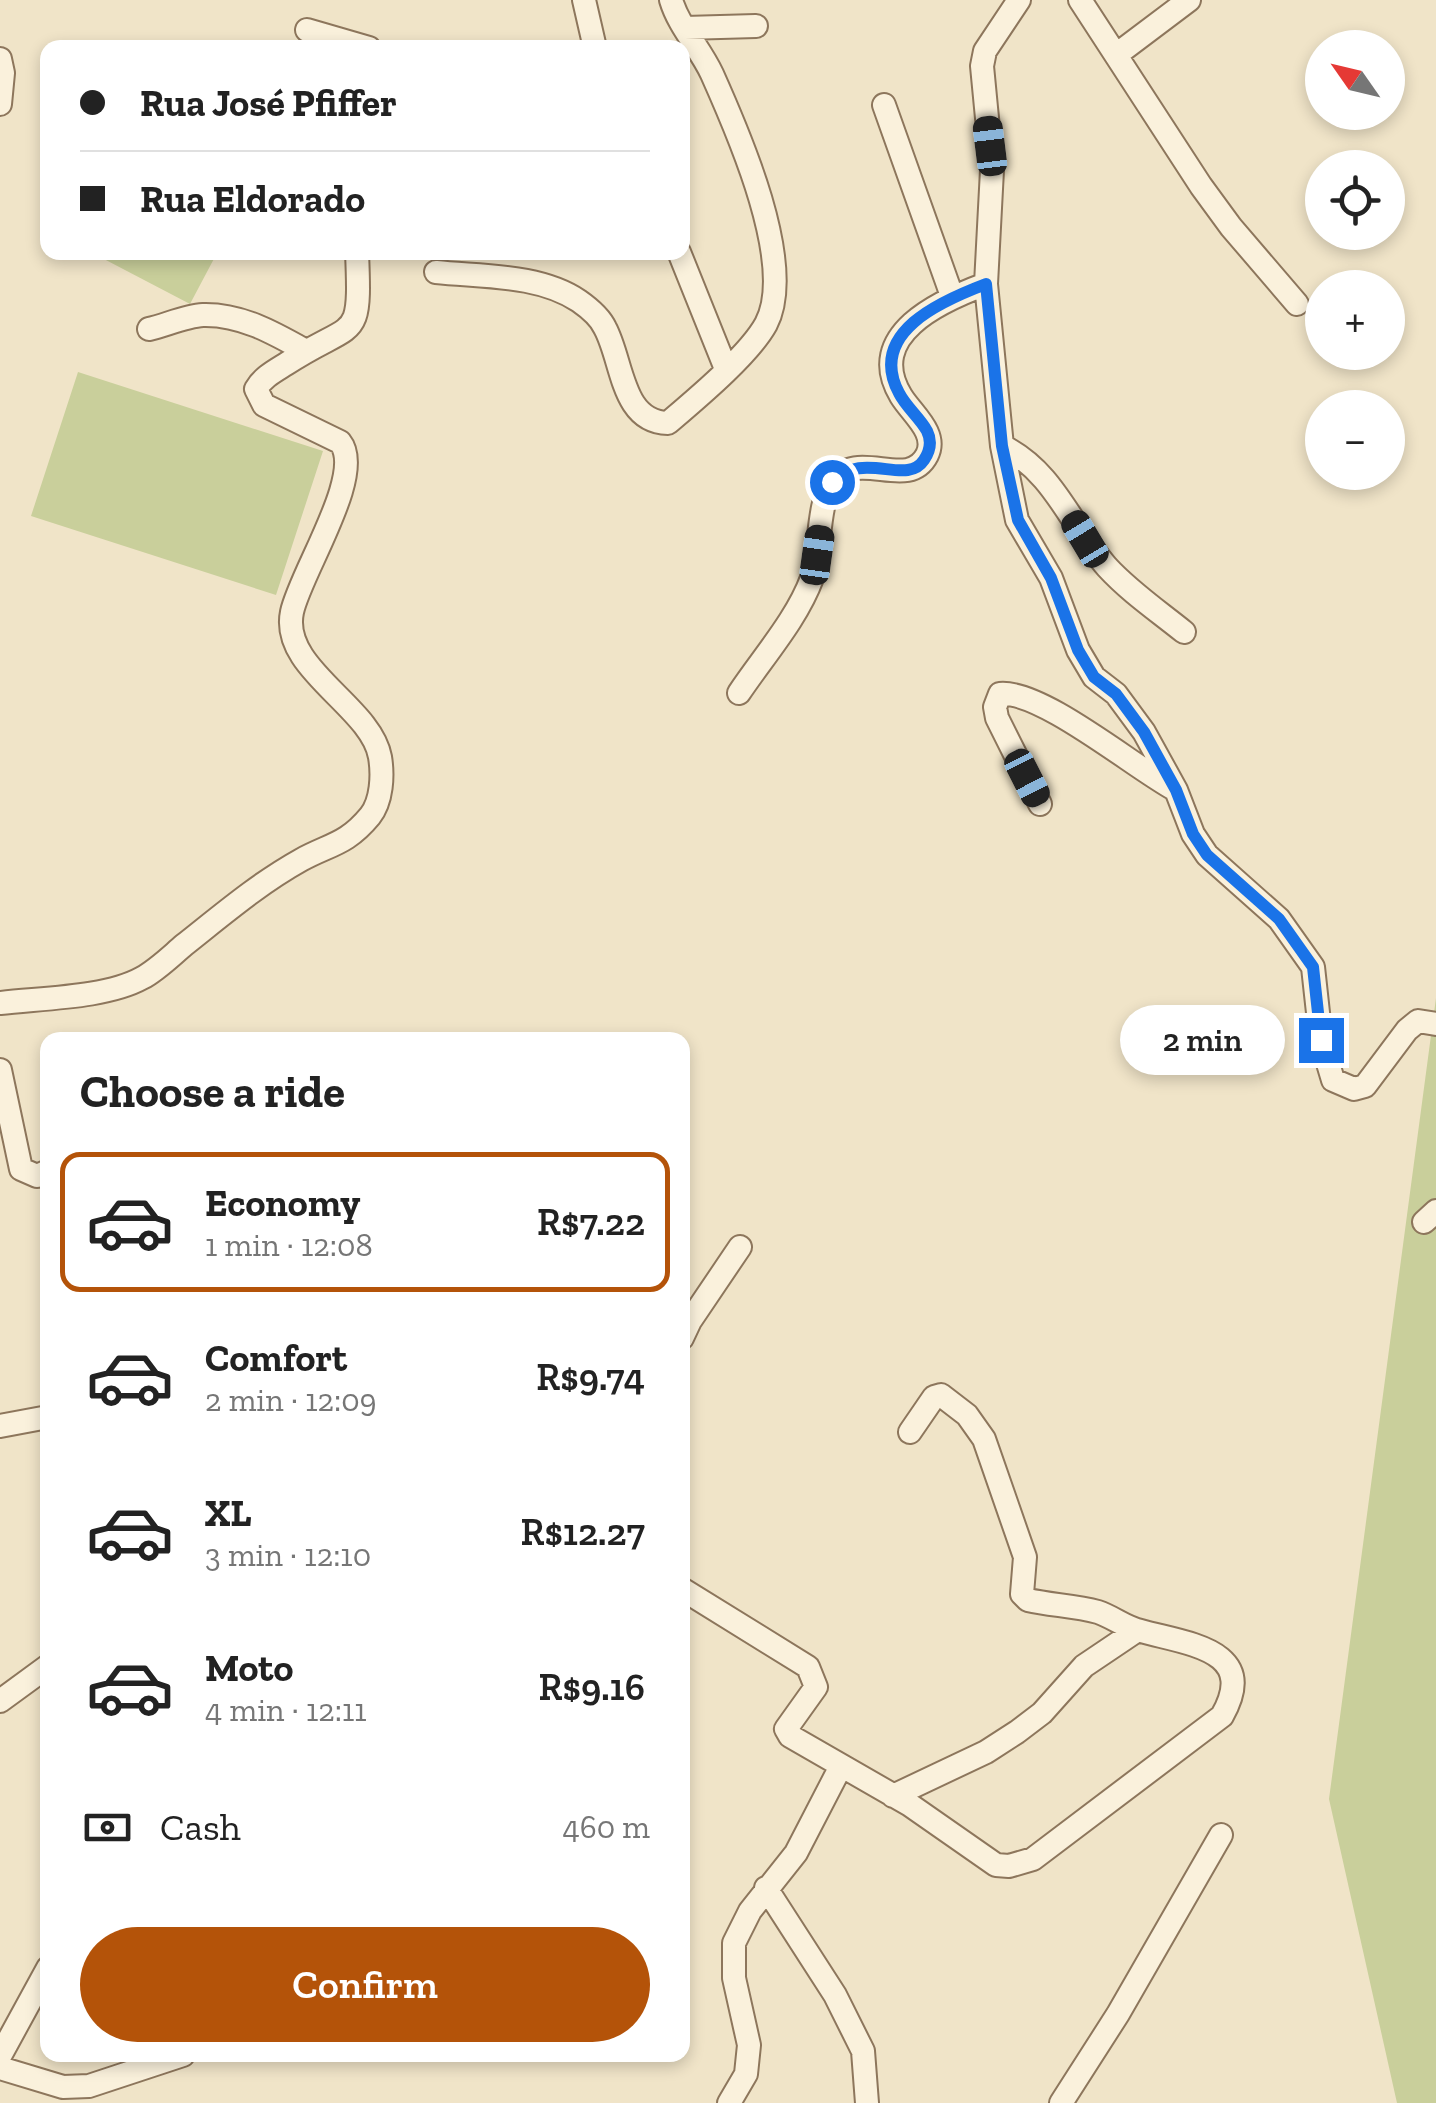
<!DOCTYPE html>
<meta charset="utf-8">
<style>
:root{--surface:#fff;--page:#f2f2f2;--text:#222;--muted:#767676;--line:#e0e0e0;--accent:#b45309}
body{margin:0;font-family:"Zilla Slab",serif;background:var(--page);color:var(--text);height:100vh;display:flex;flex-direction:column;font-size:38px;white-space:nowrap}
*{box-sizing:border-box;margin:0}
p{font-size:32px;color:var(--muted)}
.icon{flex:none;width:55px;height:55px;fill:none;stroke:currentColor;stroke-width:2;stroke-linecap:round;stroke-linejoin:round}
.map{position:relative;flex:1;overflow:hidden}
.sheet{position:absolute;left:40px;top:1032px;width:650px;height:1030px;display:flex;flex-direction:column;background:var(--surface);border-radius:20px;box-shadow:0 5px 15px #0003}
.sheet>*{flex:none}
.hud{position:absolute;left:40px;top:40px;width:650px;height:220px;border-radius:20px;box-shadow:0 5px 15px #0003;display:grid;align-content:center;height:220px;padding:0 40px;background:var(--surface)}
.needle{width:65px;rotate:304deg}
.fabs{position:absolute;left:1305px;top:30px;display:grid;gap:20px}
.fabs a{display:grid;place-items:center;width:100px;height:100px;border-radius:50%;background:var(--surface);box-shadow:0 5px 15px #0003;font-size:50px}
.end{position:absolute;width:45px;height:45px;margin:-22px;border:12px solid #1a73e8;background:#fff;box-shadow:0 0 0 5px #fff}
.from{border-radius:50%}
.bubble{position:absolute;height:70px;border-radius:35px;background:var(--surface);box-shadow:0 5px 15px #0003;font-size:32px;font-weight:600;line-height:70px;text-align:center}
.car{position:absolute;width:30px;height:60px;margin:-30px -15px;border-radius:12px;box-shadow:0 0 8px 2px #0007;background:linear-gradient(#222 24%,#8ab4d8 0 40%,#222 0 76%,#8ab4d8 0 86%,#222 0)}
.hud b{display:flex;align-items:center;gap:35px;height:95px;font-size:38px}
.hud b+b{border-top:2px solid var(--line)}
.hud i{width:25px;height:25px;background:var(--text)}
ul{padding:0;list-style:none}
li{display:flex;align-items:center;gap:30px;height:140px;margin:0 20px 15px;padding:0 20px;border:5px solid transparent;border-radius:20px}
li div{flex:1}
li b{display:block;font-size:38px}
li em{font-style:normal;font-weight:600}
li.on{border-color:var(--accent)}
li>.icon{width:90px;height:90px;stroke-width:1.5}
h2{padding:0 40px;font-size:45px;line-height:120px}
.pay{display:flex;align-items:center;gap:25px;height:110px;padding:0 40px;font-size:38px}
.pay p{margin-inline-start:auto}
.cta{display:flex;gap:20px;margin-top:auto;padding:20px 40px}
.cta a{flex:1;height:115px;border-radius:60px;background:var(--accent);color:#fff;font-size:40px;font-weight:600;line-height:115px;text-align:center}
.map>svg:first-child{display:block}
.green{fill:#c9cf9b}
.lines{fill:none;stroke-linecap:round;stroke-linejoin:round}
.minor-casing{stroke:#8d765c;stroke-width:26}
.minor{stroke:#faf1dc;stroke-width:22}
.route{stroke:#1a73e8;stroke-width:12}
</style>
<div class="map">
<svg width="1436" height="2103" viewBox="0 0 1436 2103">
<rect width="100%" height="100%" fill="#f0e4c8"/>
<path class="green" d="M105,252H217V253L190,304L102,258Z
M78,372L323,451L276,595L31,516Z
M1436,998V2103H1397L1329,1799Z"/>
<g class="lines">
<defs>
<path id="minor" d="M584,0L595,48
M1019,0L985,51L982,66L992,170L986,284L1002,446L1017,520L1051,578L1078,650L1094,677L1116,694L1144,732L1176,790L1193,834L1207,855L1279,919L1313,967L1321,1040L1333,1080L1354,1089L1365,1086L1407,1030L1418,1021L1436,1024
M1080,0L1201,186L1231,227L1297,304
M685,28L756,26
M307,30L369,48
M1116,55L1189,0
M0,59L3,73L0,104
M884,105L952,296
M679,252L726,369
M436,272C482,277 539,274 579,301C589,308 600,317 605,328C623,361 621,422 668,423C696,399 749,355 766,324C797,265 738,132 712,74C700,48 679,27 671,0
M149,329C166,325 186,316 203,315C241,314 274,333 306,351
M1002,446C1054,471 1071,526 1107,567C1130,592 1158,611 1184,632
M739,693C763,657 797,619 812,578C821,551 817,503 833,482C857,447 908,492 927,455C938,433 912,414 901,396C864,335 940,301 986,284
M1040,804L997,718L995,707L1000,694C1042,690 1136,769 1176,790
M0,1003C41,998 106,998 142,978C157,970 171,956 184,945C222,915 258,884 301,860C330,844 346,845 370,816C382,801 383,775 380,757C371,706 280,669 292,612C300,573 366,474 340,442L264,405L256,389C263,377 275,371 286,364C356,318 361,346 357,252
M0,1070L21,1169L37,1176L48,1171
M1424,1222L1436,1211
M682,1338L690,1321L740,1247
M0,1426L48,1417
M682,1589L808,1667L816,1687L786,1729L790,1736L910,1805L996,1865L1009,1866L1033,1859L1222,1716C1260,1649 1187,1644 1141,1631C1126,1628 1113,1617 1098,1612C1075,1606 1050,1605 1028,1600L1022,1594L1025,1557L984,1439L967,1415L941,1395L934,1397L910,1432
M0,1701L48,1666
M893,1796L986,1752L1017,1732L1042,1713L1084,1666L1136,1631
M766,1888L835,1995L863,2051L867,2103
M0,2056L48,1968
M0,2068L63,2087L89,2086L183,2055
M729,2103L746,2074L749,2045L734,1978V1943L750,1911L796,1853L841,1766
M1061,2103L1118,2014L1221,1835"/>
</defs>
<use href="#minor" class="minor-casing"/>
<use href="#minor" class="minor"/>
</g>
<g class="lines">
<path class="route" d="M832,482C864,449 906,487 924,460C930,451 932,441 927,431C920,418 906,407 899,393C867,333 941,301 986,284L1002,446L1018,520L1051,578L1078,650L1094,677L1116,694L1144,732L1176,790L1193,834L1207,855L1279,919L1313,967L1321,1040"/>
</g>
</svg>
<div class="fabs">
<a><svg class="needle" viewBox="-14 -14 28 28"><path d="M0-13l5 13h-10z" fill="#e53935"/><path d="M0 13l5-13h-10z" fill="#767676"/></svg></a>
<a><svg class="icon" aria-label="locate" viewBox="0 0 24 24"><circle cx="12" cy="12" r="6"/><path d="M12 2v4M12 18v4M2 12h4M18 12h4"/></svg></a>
<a>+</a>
<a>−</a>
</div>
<i class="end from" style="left:832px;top:482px"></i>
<i class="end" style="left:1321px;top:1040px"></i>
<div class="bubble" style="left:1120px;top:1005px;width:165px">2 min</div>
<i class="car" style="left:990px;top:146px;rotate:353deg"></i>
<i class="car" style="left:1085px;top:539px;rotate:329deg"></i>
<i class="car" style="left:817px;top:555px;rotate:8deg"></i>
<i class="car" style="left:1027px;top:778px;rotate:153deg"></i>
<div class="hud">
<b><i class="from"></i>Rua José Pfiffer</b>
<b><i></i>Rua Eldorado</b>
</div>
<section class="sheet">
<h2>Choose a ride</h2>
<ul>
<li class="on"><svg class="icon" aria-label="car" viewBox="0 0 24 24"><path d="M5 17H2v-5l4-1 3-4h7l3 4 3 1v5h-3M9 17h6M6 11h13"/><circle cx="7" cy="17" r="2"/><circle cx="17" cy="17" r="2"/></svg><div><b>Economy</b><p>1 min · 12:08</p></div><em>R$7.22</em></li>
<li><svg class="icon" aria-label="car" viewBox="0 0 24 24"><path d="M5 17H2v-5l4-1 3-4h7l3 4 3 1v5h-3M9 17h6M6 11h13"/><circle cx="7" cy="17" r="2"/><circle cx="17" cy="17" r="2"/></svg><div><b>Comfort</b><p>2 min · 12:09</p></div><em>R$9.74</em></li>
<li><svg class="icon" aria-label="car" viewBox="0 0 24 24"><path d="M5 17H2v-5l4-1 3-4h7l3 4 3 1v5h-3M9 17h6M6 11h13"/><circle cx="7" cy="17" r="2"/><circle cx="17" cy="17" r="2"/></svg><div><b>XL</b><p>3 min · 12:10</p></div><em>R$12.27</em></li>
<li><svg class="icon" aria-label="car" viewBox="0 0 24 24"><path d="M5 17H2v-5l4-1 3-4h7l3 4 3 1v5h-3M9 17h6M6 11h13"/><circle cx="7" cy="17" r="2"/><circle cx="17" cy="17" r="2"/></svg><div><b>Moto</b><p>4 min · 12:11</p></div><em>R$9.16</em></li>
</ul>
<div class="pay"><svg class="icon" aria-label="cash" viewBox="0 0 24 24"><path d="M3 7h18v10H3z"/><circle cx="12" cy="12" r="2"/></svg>Cash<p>460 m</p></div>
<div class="cta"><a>Confirm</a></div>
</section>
</div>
